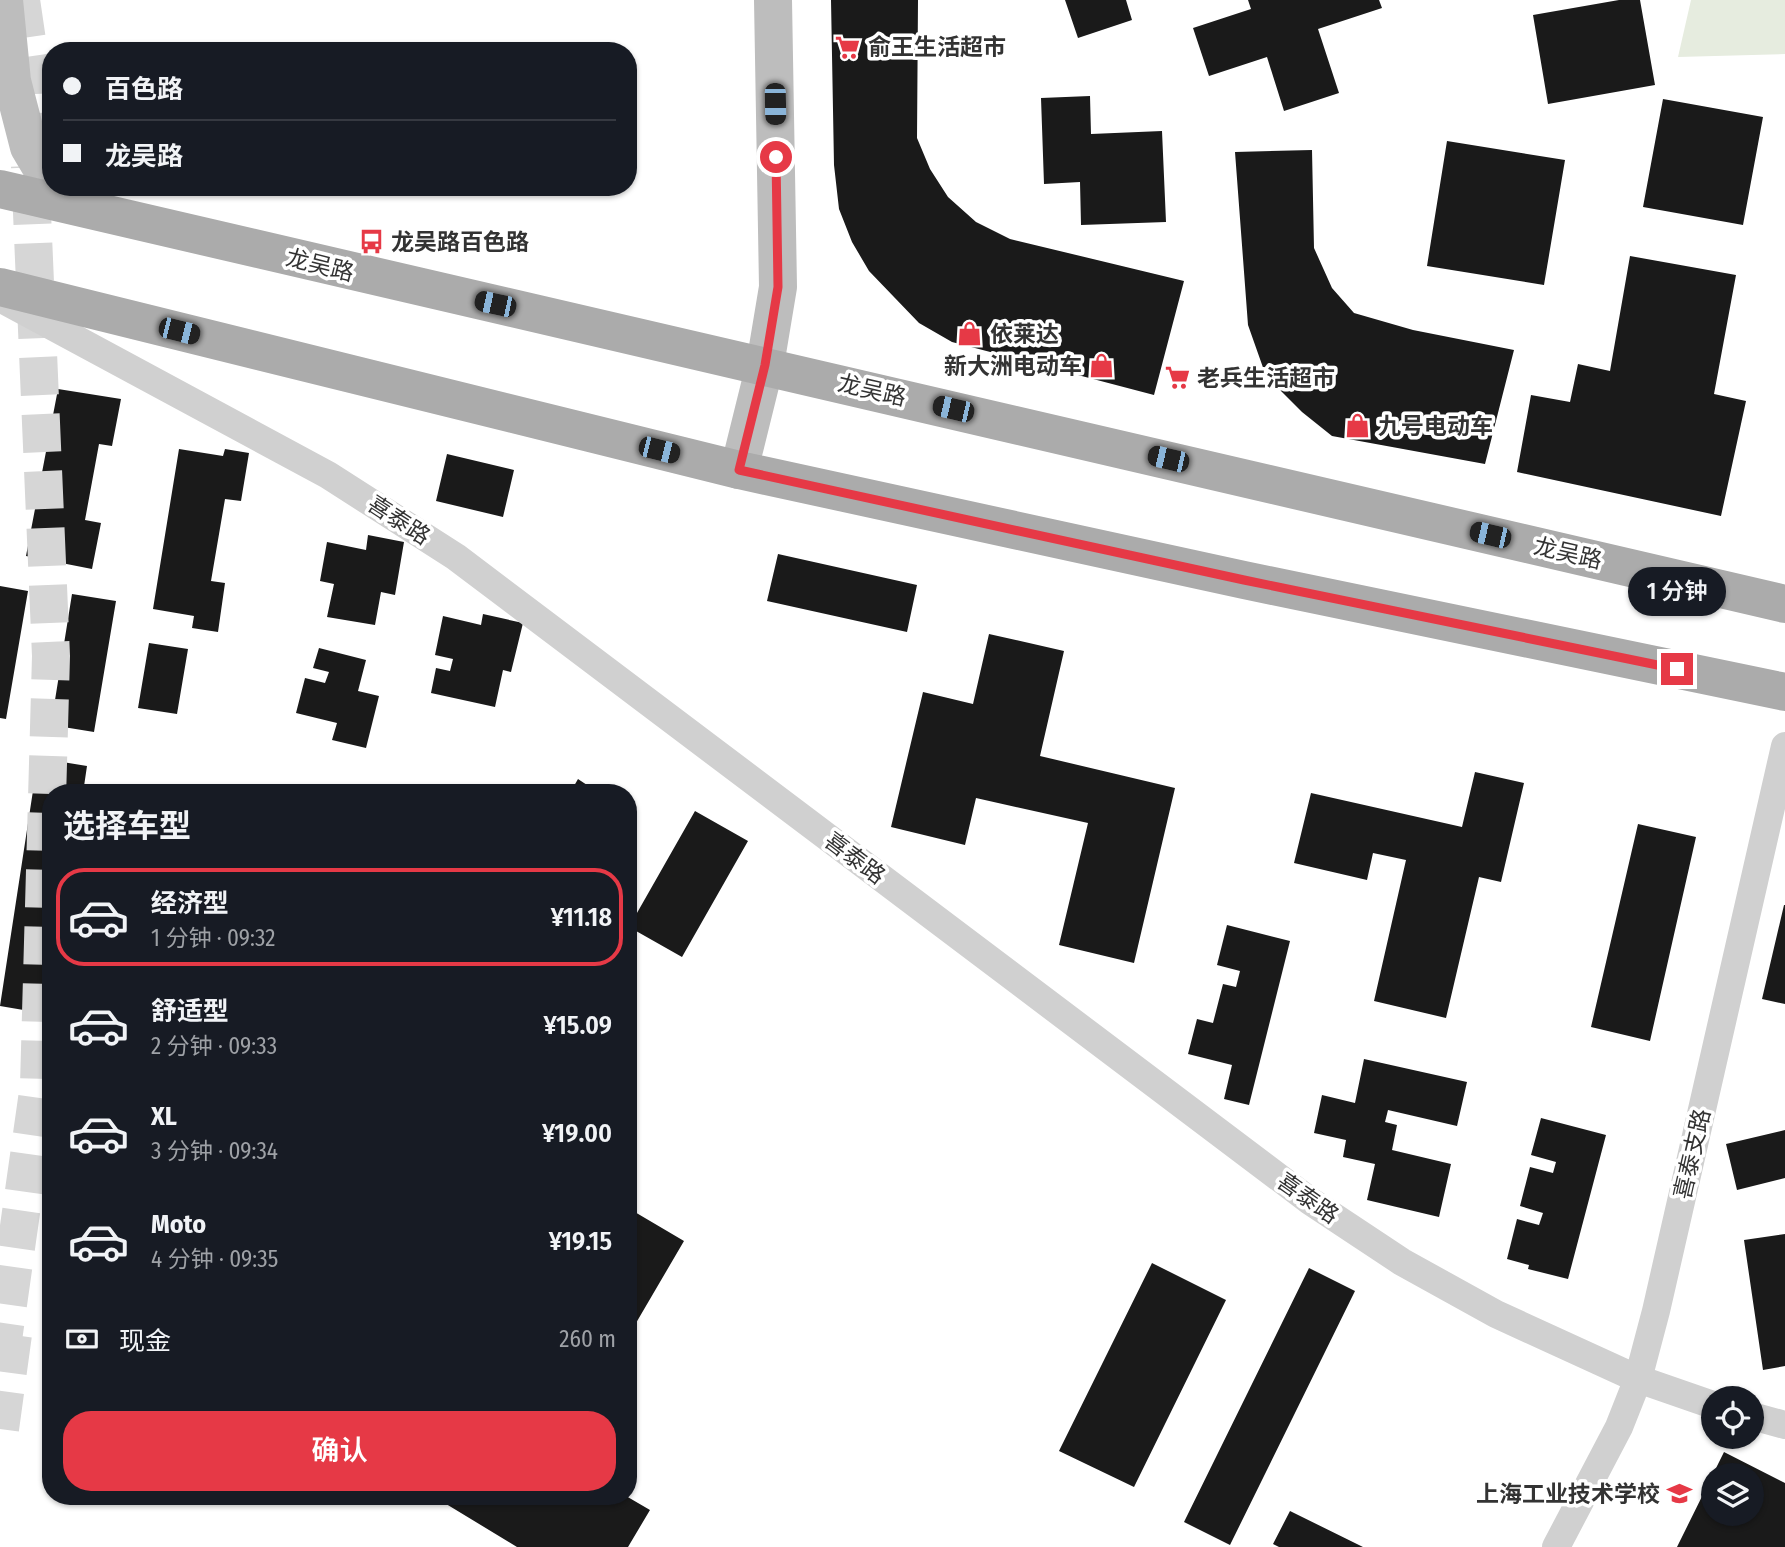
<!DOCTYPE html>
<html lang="zh">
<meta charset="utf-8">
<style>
:root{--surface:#171b24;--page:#20242c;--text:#f1f3f6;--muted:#9ea1a6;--line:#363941;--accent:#e63946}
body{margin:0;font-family:"Fira Sans Condensed","Noto Sans SC",sans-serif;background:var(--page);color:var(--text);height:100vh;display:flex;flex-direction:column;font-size:26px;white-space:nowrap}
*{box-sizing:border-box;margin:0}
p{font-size:23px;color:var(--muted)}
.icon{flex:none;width:38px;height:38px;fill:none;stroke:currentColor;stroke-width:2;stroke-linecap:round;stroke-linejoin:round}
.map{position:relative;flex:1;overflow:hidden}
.details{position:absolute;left:42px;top:784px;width:595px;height:721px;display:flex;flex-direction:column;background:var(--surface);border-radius:28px;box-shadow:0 2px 5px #0004}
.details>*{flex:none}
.top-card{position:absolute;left:42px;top:42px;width:595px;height:154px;border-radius:28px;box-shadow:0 2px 5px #0004;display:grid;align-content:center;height:154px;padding:0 21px;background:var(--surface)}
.buttons{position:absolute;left:1701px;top:1386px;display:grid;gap:14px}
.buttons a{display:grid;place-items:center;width:63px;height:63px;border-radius:50%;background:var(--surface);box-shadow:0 2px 5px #0004;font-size:35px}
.end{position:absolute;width:32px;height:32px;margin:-16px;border:9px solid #e63946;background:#fff;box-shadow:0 0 0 4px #fff}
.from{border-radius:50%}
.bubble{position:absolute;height:49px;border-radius:24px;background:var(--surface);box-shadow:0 2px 5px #0004;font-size:23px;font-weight:600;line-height:49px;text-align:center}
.car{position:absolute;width:21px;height:42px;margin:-21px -10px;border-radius:9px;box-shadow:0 0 5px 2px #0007;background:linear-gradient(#222 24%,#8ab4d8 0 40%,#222 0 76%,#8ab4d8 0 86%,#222 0)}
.top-card b{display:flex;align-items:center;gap:24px;height:66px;font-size:26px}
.top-card b+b{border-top:2px solid var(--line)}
.top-card i{width:18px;height:18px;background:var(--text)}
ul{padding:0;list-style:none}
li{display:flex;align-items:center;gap:21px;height:98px;margin:0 14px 10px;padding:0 7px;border:4px solid transparent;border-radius:28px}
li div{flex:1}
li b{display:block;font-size:26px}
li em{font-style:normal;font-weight:600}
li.current{border-color:var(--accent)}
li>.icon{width:63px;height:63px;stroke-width:1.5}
h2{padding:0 21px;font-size:32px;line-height:84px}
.pay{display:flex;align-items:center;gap:18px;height:77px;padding:0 21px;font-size:26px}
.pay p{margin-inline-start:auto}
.primary-button{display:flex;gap:14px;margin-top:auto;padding:14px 21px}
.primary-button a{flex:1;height:80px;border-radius:28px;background:var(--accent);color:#fff;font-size:28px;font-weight:600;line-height:80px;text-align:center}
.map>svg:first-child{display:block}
.green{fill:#e6ecdf}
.building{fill:#1a1a1a;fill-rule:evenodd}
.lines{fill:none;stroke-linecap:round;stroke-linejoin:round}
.highway-tunnel{stroke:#d6d6d6;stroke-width:38;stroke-dasharray:38 19;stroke-linecap:butt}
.street{stroke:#d0d0d0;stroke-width:28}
.secondary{stroke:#bdbdbd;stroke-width:38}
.primary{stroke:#ababab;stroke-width:38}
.route{stroke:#e63946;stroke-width:9}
.labels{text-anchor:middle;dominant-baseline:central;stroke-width:7;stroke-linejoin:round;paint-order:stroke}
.poi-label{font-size:23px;font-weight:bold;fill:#333;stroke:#fff;text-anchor:start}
.street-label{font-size:23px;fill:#333;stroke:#fff}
</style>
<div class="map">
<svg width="1785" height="1547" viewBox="0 0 1785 1547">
<rect width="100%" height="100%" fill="#fff"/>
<path class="green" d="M1691,0H1785V54L1678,57Z"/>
<path class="building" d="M831,0H918L917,138L930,169L948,197L976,222L1010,239L1184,281L1154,395L952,342L919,323L869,271L852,242L839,209L834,165Z
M1065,0H1126L1132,20L1078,38Z
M1248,0H1379L1382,8L1318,29L1339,93L1284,111L1267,57L1209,76L1193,28L1251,9Z
M1619,0H1640L1655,85L1548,104L1533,15Z
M1090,96L1091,134L1162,131L1166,222L1081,225L1080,182L1044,184L1041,98Z
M1663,99L1763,117L1743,225L1643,207Z
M1447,141L1565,160L1544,285L1427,266Z
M1312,150L1314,248L1332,288L1354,313L1413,330L1514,350L1485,464L1332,436L1302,412L1266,376L1248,325L1235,152Z
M1630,256L1736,275L1714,394L1746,401L1721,516L1517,472L1531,395L1570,402L1578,364L1610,371Z
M58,389L121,399L112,446L99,444L85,520L101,523L92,569L26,556Z
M179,449L223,456L225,449L249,453L241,501L225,499L211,581L225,583L218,632L192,628L194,616L153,609Z
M447,454L514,470L503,517L436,501Z
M368,535L404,542L395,595L381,592L375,625L327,617L334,584L320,581L327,542L366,550Z
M778,554L917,585L907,632L767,601Z
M0,586L28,591L6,719L0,718Z
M72,594L116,601L94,732L51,725Z
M483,614L523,623L511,672L503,670L495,707L431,693L436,668L450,671L453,659L435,655L443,616L481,625Z
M989,634L1064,651L1040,756L1175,788L1134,963L1059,945L1088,823L976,798L965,845L891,827L923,692L973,704Z
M149,643L188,649L177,714L138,708Z
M319,648L366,660L358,691L379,696L366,748L332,740L337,723L296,713L305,678L325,683L329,672L313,668Z
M38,758L87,766L83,793H51V993L47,1014L0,1006Z
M1475,772L1524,783L1501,882L1479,877L1446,1018L1374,1001L1406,860L1373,853L1367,880L1294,863L1311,793L1462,827Z
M578,779L599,793H570Z
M695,811L748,841L682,957L629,927Z
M1638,824L1696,837L1650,1041L1591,1027Z
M1784,905H1785V1004L1762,999Z
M1227,925L1290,941L1249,1105L1224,1099L1232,1065L1188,1054L1197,1019L1213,1023L1223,984L1236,987L1240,971L1217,965Z
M1364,1059L1467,1082L1457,1126L1388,1110L1385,1122L1397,1125L1392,1150L1451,1164L1439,1217L1367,1200L1375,1164L1343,1157L1346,1140L1314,1133L1322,1095L1355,1103Z
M1541,1118L1606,1135L1568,1279L1528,1269L1529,1265L1507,1259L1517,1219L1539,1225L1543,1213L1520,1206L1530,1167L1553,1173L1556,1162L1531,1155Z
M1785,1130V1178L1737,1190L1726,1144Z
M628,1208L684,1241L636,1323L628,1319Z
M1785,1234V1366L1763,1370L1744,1240Z
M1152,1263L1226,1300L1134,1487L1059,1451Z
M1309,1268L1355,1291L1230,1545L1184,1522Z
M1724,1452L1785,1483V1547H1677ZM1713,1475H1752V1514H1713Z
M433,1496H626L650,1510L628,1547H517Z
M1290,1511L1363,1547H1279L1273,1544Z"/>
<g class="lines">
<path class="highway-tunnel" d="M21,0L32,75L35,137
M0,1361L39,1085L51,656L30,166
M0,1429L13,1334"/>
<path class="street" d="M0,298L328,475L456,557L1310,1201L1402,1262L1496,1314L1638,1379L1713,1405
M1752,1416L1785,1425
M1556,1547L1619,1427L1638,1379L1656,1311L1785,746"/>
<path class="secondary" d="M4,0L12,81L29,147L51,184
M739,470L765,365L778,287L773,0"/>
<path class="primary" d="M0,189L1785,604
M0,287L739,470L1244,580L1785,692"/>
</g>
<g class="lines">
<path class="route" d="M776,157L778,287L765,365L739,470L1244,580L1677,669"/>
</g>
<defs>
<symbol id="supermarket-bare" viewBox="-9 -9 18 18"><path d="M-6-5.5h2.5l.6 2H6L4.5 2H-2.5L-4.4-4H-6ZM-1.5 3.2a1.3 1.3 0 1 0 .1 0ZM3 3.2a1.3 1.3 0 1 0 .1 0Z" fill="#e63946" stroke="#fff" stroke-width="2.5" paint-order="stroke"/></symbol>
<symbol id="bus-bare" viewBox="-9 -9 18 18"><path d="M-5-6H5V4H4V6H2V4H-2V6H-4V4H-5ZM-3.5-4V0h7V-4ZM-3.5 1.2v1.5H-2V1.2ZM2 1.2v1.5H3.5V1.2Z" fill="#e63946" stroke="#fff" stroke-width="2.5" paint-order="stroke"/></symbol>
<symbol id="shop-bare" viewBox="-9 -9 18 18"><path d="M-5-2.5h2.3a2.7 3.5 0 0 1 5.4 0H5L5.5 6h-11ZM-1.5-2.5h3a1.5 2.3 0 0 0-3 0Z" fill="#e63946" stroke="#fff" stroke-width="2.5" paint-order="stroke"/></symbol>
<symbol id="school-bare" viewBox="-9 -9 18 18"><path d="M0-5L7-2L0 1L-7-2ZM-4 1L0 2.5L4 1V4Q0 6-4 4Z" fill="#e63946" stroke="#fff" stroke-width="2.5" paint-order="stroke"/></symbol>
</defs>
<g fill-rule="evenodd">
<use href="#supermarket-bare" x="830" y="30" width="35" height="35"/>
<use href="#bus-bare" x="354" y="224" width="35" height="35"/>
<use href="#shop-bare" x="952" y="316" width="35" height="35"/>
<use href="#shop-bare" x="1084" y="348" width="35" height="35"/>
<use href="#supermarket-bare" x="1160" y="360" width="35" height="35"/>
<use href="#shop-bare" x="1340" y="408" width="35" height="35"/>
<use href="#school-bare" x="1662" y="1476" width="35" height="35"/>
</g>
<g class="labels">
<g class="poi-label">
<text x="868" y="47">俞王生活超市</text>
<text x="391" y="242">龙吴路百色路</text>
<text x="990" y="334">依莱达</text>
<text x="1082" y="366" text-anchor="end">新大洲电动车</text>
<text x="1197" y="378">老兵生活超市</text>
<text x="1378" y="426">九号电动车</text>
<text x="1660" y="1494" text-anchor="end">上海工业技术学校</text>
</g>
<g class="street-label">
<text transform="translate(320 265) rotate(14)">龙吴路</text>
<text transform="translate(872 390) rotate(13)">龙吴路</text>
<text transform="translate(399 520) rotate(33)">喜泰路</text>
<text transform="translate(1568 553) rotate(13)">龙吴路</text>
<text transform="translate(855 858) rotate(37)">喜泰路</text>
<text transform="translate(1692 1154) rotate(-77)">喜泰支路</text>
<text transform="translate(1308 1198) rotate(35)">喜泰路</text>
</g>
</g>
</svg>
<div class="buttons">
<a><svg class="icon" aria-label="locate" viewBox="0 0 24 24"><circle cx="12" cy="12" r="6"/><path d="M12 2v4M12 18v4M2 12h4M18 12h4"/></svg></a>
<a><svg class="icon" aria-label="layers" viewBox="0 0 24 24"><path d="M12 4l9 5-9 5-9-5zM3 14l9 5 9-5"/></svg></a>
</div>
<i class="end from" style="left:776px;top:157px"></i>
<i class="end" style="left:1677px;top:669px"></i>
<div class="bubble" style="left:1628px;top:567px;width:98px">1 分钟</div>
<i class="car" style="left:775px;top:104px;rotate:179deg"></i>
<i class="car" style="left:495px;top:304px;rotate:282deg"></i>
<i class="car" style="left:179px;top:331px;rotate:104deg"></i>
<i class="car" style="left:953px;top:409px;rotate:283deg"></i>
<i class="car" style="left:659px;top:450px;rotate:104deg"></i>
<i class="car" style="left:1168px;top:459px;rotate:283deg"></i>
<i class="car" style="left:1490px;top:535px;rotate:283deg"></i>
<div class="top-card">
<b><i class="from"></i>百色路</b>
<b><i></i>龙吴路</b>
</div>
<section class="details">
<h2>选择车型</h2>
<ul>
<li class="current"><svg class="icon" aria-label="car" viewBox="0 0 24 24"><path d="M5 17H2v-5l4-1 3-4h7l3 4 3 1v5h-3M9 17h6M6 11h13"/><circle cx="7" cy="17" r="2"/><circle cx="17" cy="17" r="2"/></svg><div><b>经济型</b><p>1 分钟 · 09:32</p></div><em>¥11.18</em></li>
<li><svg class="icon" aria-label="car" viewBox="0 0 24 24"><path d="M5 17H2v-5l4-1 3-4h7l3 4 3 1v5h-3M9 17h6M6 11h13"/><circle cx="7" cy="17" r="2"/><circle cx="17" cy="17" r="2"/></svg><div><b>舒适型</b><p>2 分钟 · 09:33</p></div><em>¥15.09</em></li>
<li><svg class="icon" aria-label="car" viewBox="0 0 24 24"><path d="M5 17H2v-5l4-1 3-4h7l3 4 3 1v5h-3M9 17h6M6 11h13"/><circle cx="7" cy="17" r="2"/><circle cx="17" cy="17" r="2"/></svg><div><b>XL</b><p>3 分钟 · 09:34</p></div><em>¥19.00</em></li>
<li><svg class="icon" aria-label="car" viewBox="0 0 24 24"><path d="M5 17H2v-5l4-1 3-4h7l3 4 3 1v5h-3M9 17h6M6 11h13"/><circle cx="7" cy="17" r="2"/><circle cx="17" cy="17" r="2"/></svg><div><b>Moto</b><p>4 分钟 · 09:35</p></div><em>¥19.15</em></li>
</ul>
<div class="pay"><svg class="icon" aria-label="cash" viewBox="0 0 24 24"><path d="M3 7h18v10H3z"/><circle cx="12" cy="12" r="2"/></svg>现金<p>260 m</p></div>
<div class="primary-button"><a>确认</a></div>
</section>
</div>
